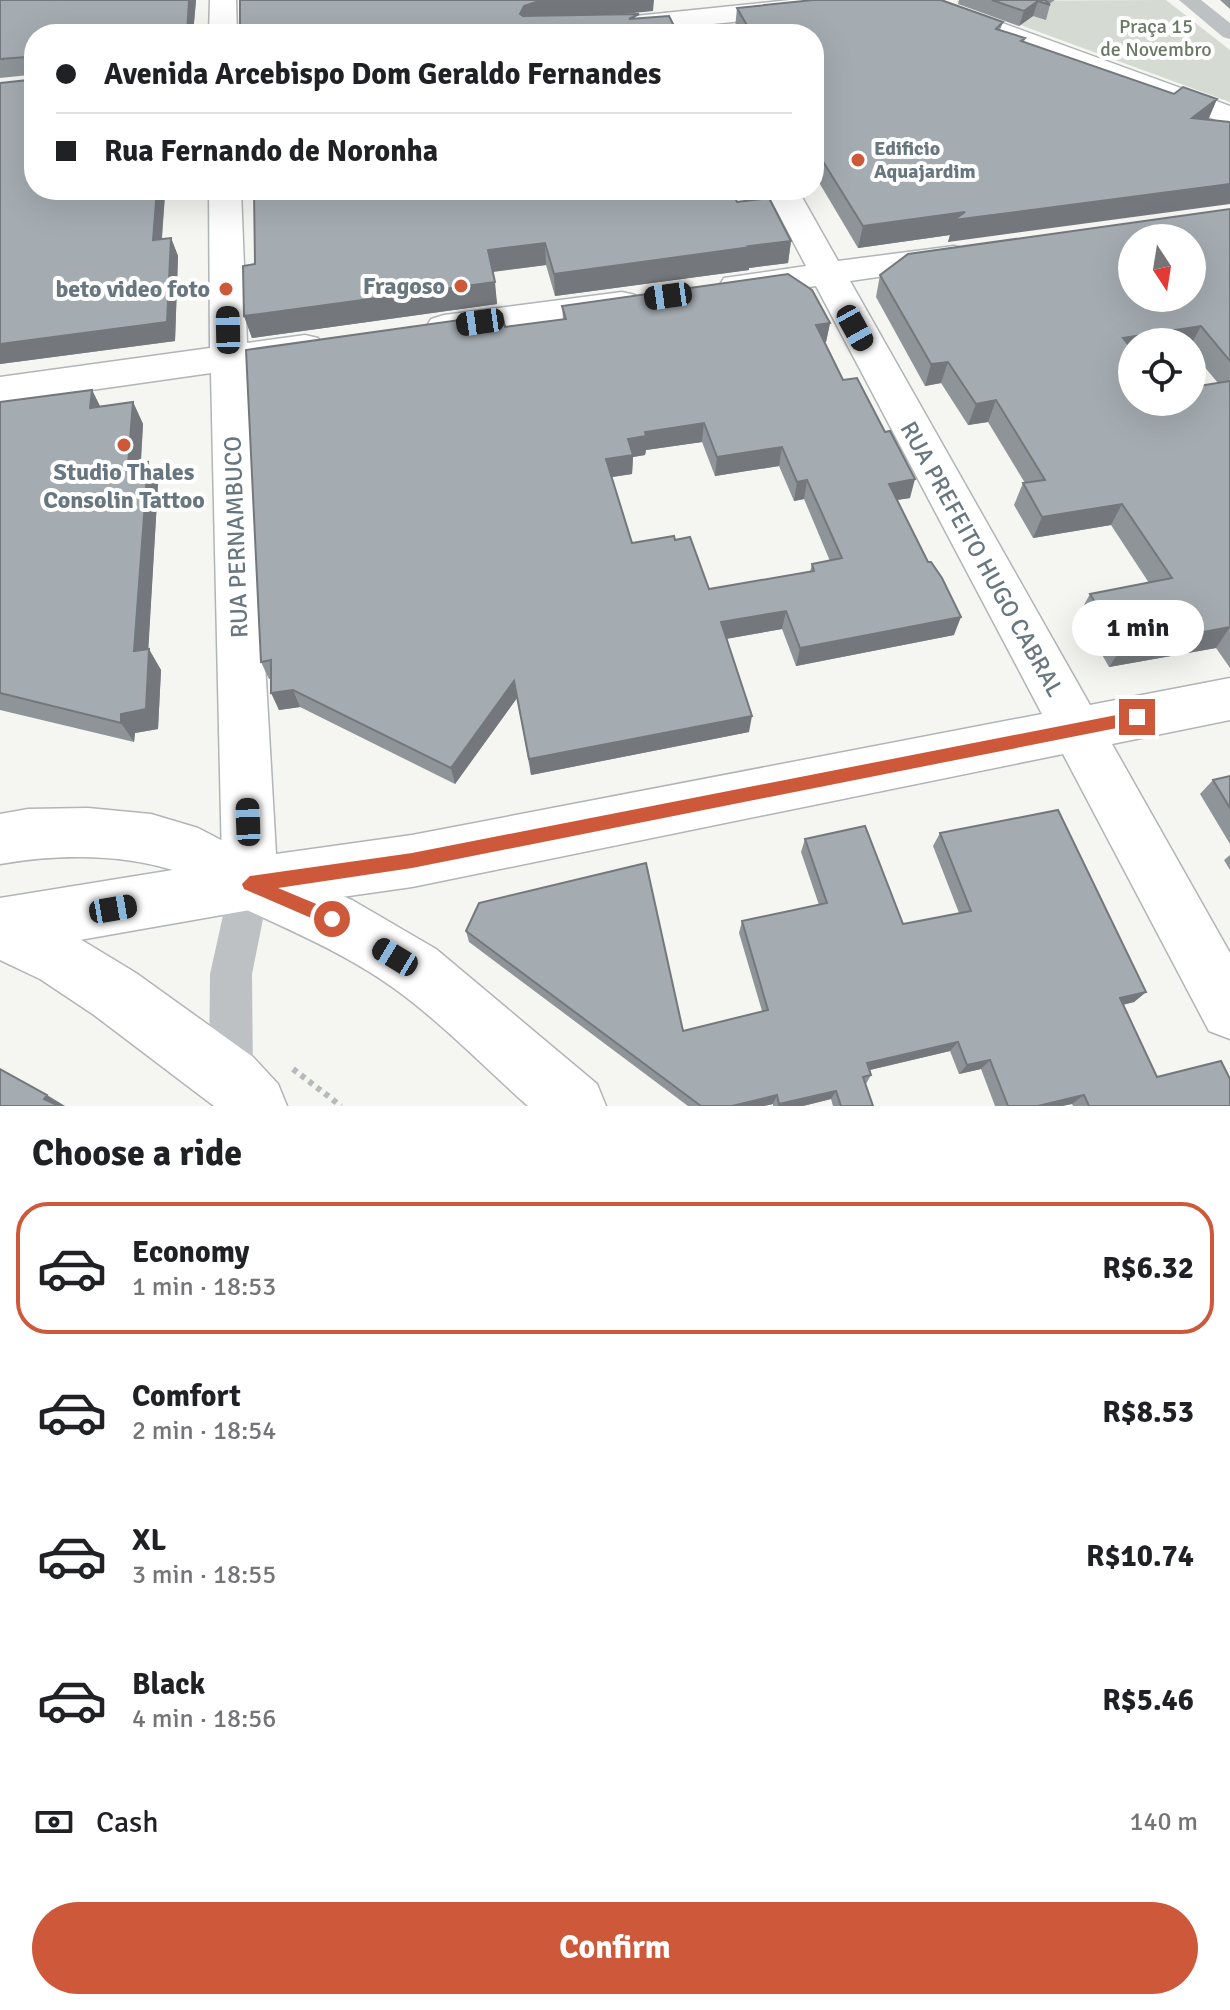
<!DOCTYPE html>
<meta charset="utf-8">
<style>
:root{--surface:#fff;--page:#f6f6f6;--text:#202124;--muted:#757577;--line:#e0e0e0;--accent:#ce593a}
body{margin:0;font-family:Signika,sans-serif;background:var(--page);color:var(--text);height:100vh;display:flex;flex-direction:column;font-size:30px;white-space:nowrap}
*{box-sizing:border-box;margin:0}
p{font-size:26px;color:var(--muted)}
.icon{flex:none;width:44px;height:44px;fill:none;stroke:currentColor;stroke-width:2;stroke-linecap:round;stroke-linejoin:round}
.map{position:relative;height:1106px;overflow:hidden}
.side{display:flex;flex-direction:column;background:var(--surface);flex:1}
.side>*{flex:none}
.guide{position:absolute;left:24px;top:24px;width:800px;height:176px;border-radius:32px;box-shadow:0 8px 32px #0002;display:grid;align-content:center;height:176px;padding:0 32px;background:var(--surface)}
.needle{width:52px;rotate:168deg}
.fabs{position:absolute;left:1118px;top:224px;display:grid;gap:16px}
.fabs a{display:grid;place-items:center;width:88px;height:88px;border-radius:50%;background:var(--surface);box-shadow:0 8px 32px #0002;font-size:40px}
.end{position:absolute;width:36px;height:36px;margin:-18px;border:10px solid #ce593a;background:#fff;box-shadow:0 0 0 4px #fff}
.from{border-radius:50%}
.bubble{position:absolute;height:56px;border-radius:28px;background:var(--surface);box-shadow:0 8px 32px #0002;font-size:26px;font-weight:800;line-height:56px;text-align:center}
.car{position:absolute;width:24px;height:48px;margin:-24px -12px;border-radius:10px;box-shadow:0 0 6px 2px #0007;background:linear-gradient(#222 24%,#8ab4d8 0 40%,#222 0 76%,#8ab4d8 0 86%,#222 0)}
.guide b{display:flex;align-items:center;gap:28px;height:76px;font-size:30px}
.guide b+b{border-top:2px solid var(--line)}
.guide i{width:20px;height:20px;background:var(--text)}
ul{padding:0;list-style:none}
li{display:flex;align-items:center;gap:24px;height:132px;margin:0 16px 12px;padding:0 16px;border:4px solid transparent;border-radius:32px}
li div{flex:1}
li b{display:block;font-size:30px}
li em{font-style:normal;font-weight:800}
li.selected{border-color:var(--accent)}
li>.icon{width:72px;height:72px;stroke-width:1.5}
h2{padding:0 32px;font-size:36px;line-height:96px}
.pay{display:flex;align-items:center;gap:20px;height:88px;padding:0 32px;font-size:30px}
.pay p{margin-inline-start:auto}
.action{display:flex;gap:16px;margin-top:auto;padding:16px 32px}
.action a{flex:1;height:92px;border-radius:48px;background:var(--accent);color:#fff;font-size:32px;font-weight:800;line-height:92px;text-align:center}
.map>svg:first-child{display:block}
.green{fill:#d5dad2}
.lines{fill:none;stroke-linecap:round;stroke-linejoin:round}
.secondary-casing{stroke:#b0b5b8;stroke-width:3}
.primary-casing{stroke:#b1b5b8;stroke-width:3}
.path{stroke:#b7babc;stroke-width:6;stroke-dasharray:5 5;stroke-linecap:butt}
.street{fill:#bdc1c4;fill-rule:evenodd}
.secondary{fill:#fff;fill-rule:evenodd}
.primary{fill:#fff;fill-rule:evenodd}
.wall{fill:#8e9498;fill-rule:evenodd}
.shaded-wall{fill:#74787c}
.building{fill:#a5acb1;stroke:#74787c;stroke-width:2;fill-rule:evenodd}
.route{fill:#ce593a}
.poi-dot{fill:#ce593a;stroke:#fff;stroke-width:3}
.labels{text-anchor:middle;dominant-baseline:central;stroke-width:8;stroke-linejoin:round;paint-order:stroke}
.far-park-label{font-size:20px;fill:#6a7866;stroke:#fff}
.far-poi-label{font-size:20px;font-weight:bold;fill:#687680;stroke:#fff;text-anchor:start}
.poi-label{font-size:24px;font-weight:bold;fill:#687680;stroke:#fff;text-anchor:end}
.street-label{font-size:24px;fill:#687680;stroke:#fff}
</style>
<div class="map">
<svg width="1230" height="1106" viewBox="0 0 1230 1106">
<rect width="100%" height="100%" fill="#f5f5f2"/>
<path class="green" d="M1166,0L1230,50V102L955,1Z"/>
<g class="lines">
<defs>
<path id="secondary" d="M210,0H236L237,34H209Z
M790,0H880L876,6L867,8L616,34H524L528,28L538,26Z
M902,0H939L1230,106V125L906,6Z
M209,190H241L247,343L305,335L318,338L324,347L318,356L248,367L276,854L412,835L1042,714L816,286L737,297L724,294L719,286L724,278L806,266L766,190H798L838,261L954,246L966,249L971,256L966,263L954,266L850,281L1090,705L1230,678V720L1112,744L1230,953V1039L1209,1031L1063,754L412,887L250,910L0,954V898L222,862L211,373L0,403V377L210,348Z
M622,292L635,295L640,303L635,311L444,339L431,335L426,327L431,319L444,315Z"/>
<path id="primary" d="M88,808L151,814L198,828L269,865L352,900L436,949L597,1084L606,1106H528C485,1068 442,1023 395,989C345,953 289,930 234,904C216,895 200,880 181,873C126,853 57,854 0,864V814L28,809Z
M0,902L80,939L136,973L253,1057L278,1084L287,1106H214L94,1015L40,979L0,960Z"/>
</defs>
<use href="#secondary" class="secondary-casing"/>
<use href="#primary" class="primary-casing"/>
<path class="path" d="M293,1069L341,1106"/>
<path class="street" d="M1179,0H1201L1230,23V39L1223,37Z
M250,865L264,870L270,884L252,974L253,1079L247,1095L231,1101L215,1095L209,1079L210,974L230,884L236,870Z"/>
<use href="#secondary" class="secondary"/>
<use href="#primary" class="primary"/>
</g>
<path class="wall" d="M0,0H196L193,34H34V190H182V193L165,194L162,239L171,238L178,256L175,341L0,364V83L28,80L29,75L0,78Z
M959,0H1055L1049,4L1050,5L1046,20L1033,16L1019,26L958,4Z
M1220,0H1230V9Z
M737,8L1003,22L1000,30L1025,38L1024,42L1174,94L1217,99L1208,120L948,242L950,235L858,248L814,174V34H738L735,29Z
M731,190L737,202L791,241L788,263L749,268V270L555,296L546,265L493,272L497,304L252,338L244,316Z
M1230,209V668L1216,648L1109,667L1079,614L1090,594L1149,583L1111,525L1033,538L1014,505L1023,483H1025L988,422L968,425L941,383L925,386L876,297L880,275ZM1132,342H1192V352L1218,383L1132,402Z
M562,306L830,323L826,342H824L843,380L910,498L897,500L954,635L796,666L782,629L726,639L749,732L531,775L517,698L455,784L300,707L279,710L271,679H269L261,662L505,327L563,320ZM702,442L715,476L779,466L794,501L804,499L830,561L812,564L810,572L709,589L632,543L611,477L632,474L633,457L645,455L646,450Z
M92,390L100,407L133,402L143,424L141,463L148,462L158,484L148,649L161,670L158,729L135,733L134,742L0,710V402Z
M1230,776V844L1200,794L1213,780Z
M940,833L1146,992L1134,1002L1123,1005L1157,1077L1230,1106H1073L1072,1104L1062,1106H995L981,1069L959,1074L950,1051L870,1070L871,1075L866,1084L873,1106H833L831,1099L803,1106H773V1104L764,1106H688L469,942L466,931L683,1031L762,1011L739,933L742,921L819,905L801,852L805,839L903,924L959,913L933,846Z
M1230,855V870L1224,860Z"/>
<path class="shaded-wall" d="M189,0H196L193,34H187Z
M559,0H654L653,11L537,23L521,34L520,14L524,6L536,2Z
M1038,1L1033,16L1019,26L1024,11Z
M1217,99L1208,120L1192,118Z
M1230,184V204L948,242L950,235L858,248L863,226L965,212Z
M157,190H182V193L165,194L160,259L153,240Z
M171,238L178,256L175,341L0,364V344Z
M791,241L788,263L749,268V270L555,296L554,274Z
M545,243L546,265L490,272L488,250Z
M495,282L497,304L252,338L244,316Z
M830,323L826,342L813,345L816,325Z
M1201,326L1192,343L1132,342V357L1123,338Z
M948,362L941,383L925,386L931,364Z
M92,390L103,412L90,408Z
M996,400L988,422L968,425L976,404Z
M133,402L143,424L139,487L128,465Z
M704,423L702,442L646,450L645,455L633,457L632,474L606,478V459L628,439L645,432Z
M782,447L779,466L715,476L717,457Z
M148,462L158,484L147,672L134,651Z
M915,479L910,498L883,502L889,484Z
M807,480L804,499L794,501L797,482Z
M1122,504L1111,525L1033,538L1042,517Z
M786,611L782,629L719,640L721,622Z
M961,617L954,635L796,666L800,648Z
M1230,627L1216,648L1109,667L1122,647Z
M149,649L161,670L158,729L135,733L134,742L121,723V714Z
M514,681L517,698L455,784L451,768Z
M293,690L300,707L279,710L271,693Z
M752,716L749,732L531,775L529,759Z
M1146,992L1134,1002L1108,1008L1120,998Z
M958,1042L950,1051L861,1072L867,1063Z
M990,1060L981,1069L959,1074L967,1065Z
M836,1091L831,1099L803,1106H778L779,1104Z
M47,1095L65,1106H55L44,1099Z
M777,1095L773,1104L764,1106H732Z
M1084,1095L1072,1104L1062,1106H1038Z"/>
<path class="building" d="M0,0H189L187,34H34V190H157L153,240L171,238L167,322L0,344V83L28,80L29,60L26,57L0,59Z
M240,0H559L536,2L524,6L520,14L523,16L639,14L629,19L669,16L678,34H240Z
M813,0H941L1003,22L996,29L1025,38L1021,41L1174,94L1183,87L1217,99L1192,118L1230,122V184L954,220L965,212L863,226L814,147V34H752L737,8Z
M992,0H1045L1050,5L1038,1L1024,11Z
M254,190H731L737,202L769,198L791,241L749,246L751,247L554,274L545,243L488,250L495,282L244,316L243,266L255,264Z
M1230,209V361L1201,326L1123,338L1132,349V402H1192V387L1230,381V627L1122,647L1090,594L1172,578L1122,504L1042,517L1023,483L1045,480L996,400L976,404L948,362L931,364L880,275L908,254ZM1132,238H1192V298H1132Z
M788,274L812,290L830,323L816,325L843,380L857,378L885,432L890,431L915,479L889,484L928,562H931L942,578L961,617L800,648L786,611L721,622L752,716L529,759L514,681L451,768L293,690L271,693V660L261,662L246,350L502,314L505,327L566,319L562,306ZM704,423L717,457L782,447L797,482L807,480L842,558L812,564L814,571L709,589L690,537L675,540L674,536L632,543L606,459L633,455L628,439L646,436L645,432Z
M92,390L90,408L133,402L128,465L148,462L134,651L149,649L146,709L121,714V723L0,693V402Z
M1230,776V808L1213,780Z
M1058,810L1146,992L1120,998L1157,1077L1221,1061L1230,1079V1106H1089L1084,1095L1038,1106H1008L990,1060L967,1065L958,1042L867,1063L871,1075L863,1077L873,1106H841L836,1091L779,1104L777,1095L732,1106H701L466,931L479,903L646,863L683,1031L768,1010L742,921L827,903L805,839L865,826L903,924L971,911L940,833Z
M0,1069L47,1095L44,1099L59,1106H0Z"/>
<path class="route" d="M1137,711L1144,717L1137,724L412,868L278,888L338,913L340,919L332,927L244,889L242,884L250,876L412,853Z"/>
<g class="poi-dot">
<circle cx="858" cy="160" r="8"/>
<circle cx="461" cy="286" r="8"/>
<circle cx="226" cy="289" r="8"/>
<circle cx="124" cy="445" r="8"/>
</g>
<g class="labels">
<g class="far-park-label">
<text x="1156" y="26">Praça 15<tspan x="1156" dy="23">de Novembro</tspan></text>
</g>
<g class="far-poi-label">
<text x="874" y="148">Edificio<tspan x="874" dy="23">Aquajardim</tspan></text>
</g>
<g class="poi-label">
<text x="445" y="286">Fragoso</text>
<text x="210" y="289">beto video foto</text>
<text x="124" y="472" text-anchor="middle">Studio Thales<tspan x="124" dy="28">Consolin Tattoo</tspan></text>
</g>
<g class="street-label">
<text transform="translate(236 537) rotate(-92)">RUA PERNAMBUCO</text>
<text transform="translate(982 559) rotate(61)">RUA PREFEITO HUGO CABRAL</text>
</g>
</g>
</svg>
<div class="fabs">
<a><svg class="needle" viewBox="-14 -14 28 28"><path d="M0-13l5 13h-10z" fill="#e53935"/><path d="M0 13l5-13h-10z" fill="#757577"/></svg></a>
<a><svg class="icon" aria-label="locate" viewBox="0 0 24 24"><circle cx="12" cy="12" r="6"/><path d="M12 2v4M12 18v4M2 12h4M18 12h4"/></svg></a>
</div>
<i class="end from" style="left:332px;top:919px"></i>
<i class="end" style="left:1137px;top:717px"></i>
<div class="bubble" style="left:1072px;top:600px;width:132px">1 min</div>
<i class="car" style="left:668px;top:296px;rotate:262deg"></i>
<i class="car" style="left:480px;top:322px;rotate:262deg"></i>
<i class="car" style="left:855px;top:328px;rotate:151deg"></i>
<i class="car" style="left:228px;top:330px;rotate:359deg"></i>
<i class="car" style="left:248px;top:822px;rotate:358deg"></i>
<i class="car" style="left:113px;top:909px;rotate:80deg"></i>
<i class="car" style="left:395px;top:957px;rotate:301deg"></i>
<div class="guide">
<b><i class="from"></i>Avenida Arcebispo Dom Geraldo Fernandes</b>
<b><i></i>Rua Fernando de Noronha</b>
</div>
</div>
<section class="side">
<h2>Choose a ride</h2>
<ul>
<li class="selected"><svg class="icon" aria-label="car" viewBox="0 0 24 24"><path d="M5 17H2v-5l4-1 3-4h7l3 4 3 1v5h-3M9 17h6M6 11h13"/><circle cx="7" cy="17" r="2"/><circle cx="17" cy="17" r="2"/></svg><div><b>Economy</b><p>1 min · 18:53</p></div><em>R$6.32</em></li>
<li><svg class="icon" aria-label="car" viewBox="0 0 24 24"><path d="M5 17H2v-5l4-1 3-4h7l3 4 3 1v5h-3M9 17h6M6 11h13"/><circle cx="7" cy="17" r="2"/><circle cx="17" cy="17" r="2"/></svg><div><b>Comfort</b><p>2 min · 18:54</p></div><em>R$8.53</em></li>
<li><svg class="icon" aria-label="car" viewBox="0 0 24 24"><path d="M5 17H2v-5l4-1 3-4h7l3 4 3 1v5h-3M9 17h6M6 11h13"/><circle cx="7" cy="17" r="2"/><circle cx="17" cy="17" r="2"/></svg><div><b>XL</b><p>3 min · 18:55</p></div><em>R$10.74</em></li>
<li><svg class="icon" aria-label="car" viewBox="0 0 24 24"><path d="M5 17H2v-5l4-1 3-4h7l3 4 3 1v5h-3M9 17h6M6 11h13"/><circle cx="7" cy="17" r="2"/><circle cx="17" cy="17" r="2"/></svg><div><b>Black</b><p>4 min · 18:56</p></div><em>R$5.46</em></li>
</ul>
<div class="pay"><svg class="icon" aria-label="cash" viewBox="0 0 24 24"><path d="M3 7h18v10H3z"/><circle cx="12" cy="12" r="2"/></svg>Cash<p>140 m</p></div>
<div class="action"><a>Confirm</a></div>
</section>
